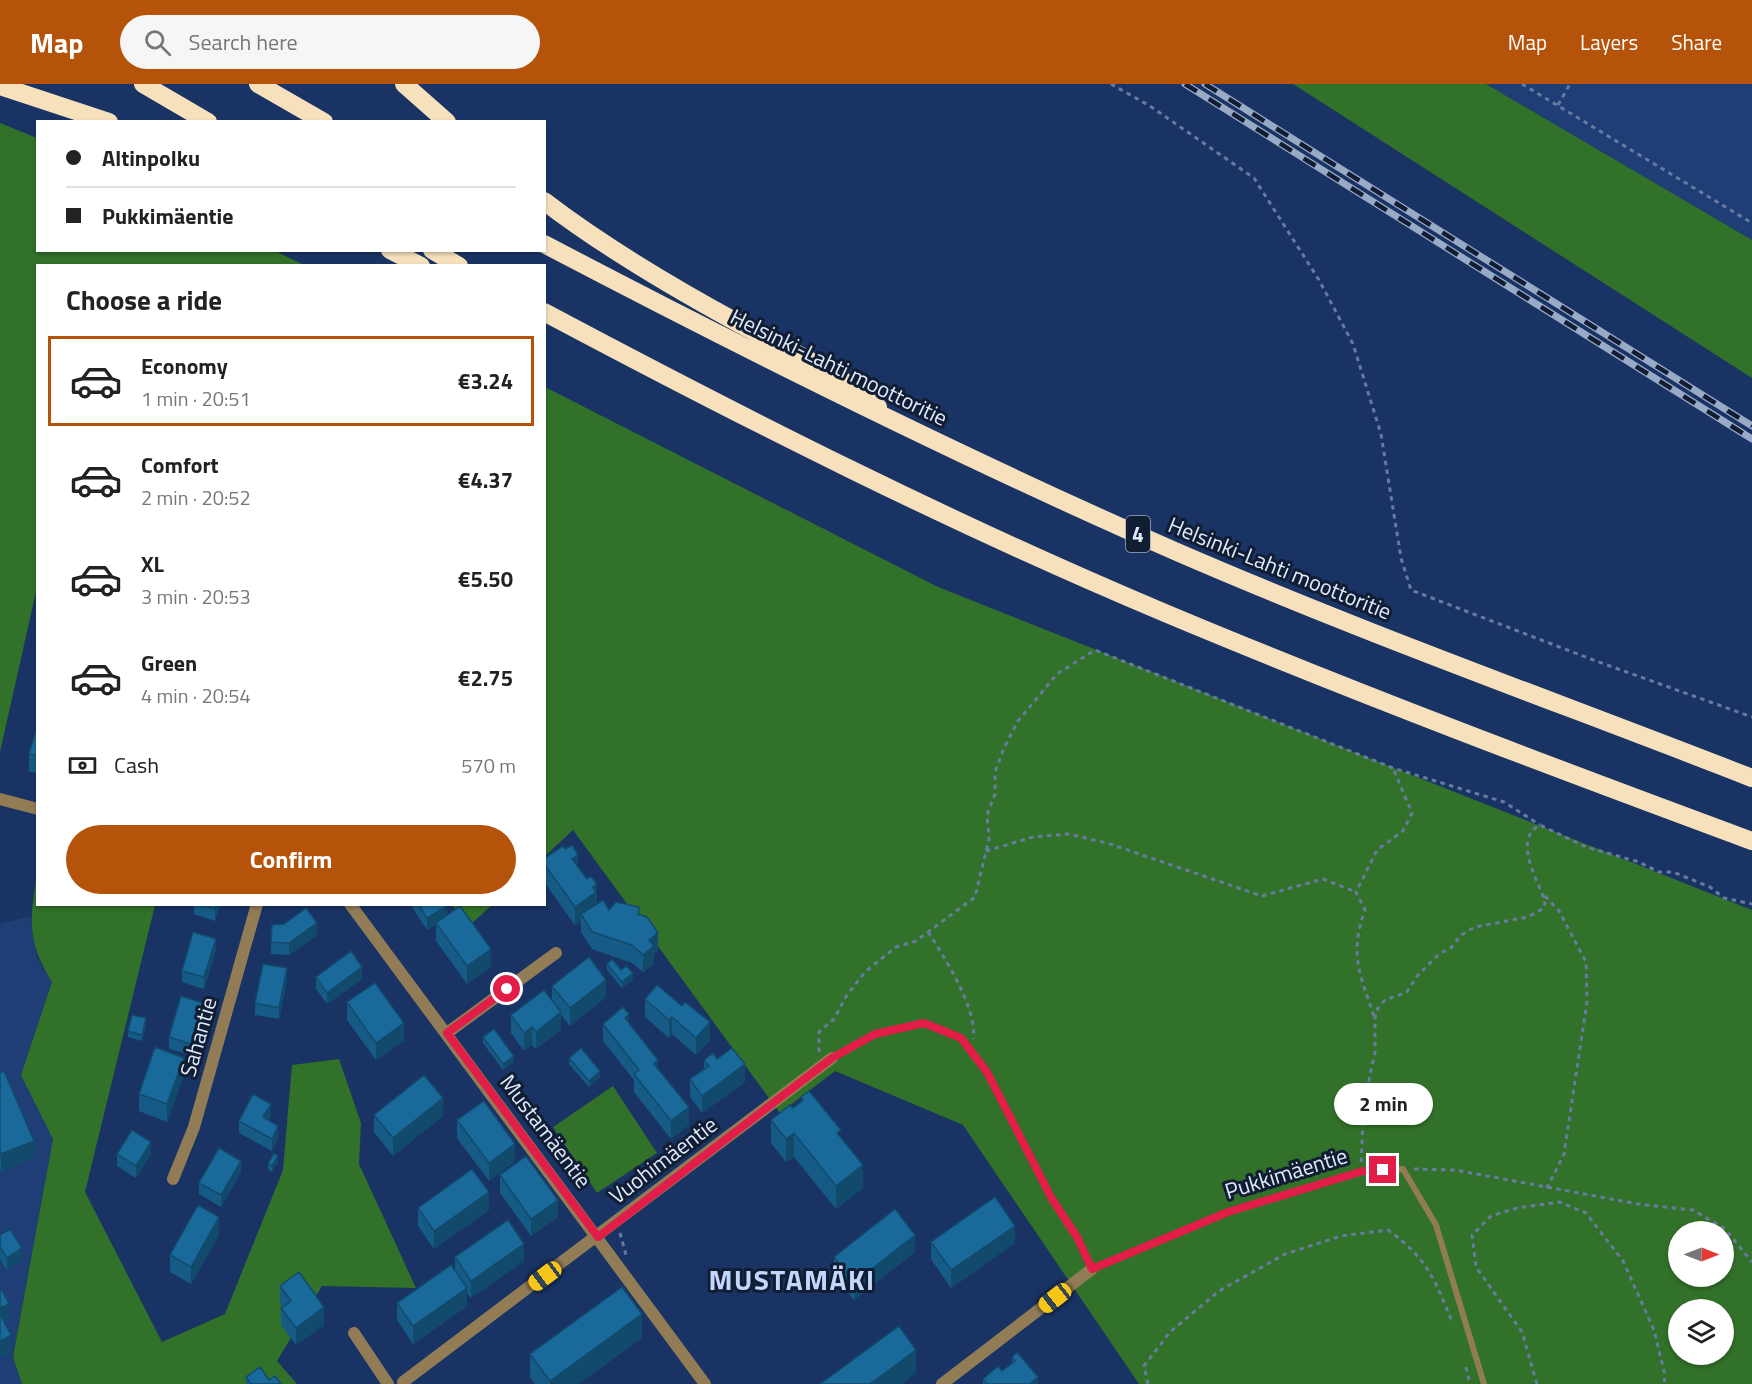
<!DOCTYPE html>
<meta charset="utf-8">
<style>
:root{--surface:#fff;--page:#f6f6f6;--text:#222;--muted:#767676;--line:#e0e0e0;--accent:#b45309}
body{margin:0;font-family:"Titillium Web",sans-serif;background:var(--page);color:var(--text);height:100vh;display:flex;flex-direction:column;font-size:22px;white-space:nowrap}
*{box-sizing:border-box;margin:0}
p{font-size:20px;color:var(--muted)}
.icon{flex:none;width:33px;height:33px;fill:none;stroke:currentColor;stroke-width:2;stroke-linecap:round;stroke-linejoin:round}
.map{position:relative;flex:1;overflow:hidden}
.panel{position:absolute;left:36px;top:180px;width:510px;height:642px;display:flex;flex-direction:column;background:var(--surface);border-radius:0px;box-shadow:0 2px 4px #0004}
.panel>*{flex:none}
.top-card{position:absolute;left:36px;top:36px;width:510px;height:132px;border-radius:0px;box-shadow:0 2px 4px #0004;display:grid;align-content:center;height:132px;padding:0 30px;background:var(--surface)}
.needle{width:39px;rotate:90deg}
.tools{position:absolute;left:1668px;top:1137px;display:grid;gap:12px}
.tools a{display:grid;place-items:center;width:66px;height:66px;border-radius:50%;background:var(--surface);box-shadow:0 2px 4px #0004;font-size:30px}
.end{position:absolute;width:27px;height:27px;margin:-14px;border:8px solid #e11d48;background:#fff;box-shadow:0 0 0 3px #fff}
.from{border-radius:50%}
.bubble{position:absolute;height:42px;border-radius:21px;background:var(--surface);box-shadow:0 2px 4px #0004;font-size:20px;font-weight:700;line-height:42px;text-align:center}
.car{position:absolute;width:18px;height:36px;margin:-18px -9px;border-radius:8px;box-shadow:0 0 4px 2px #0007;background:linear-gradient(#f5c518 24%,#345 0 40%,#f5c518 0 76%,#345 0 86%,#f5c518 0)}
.top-card b{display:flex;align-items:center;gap:21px;height:57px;font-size:22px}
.top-card b+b{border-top:2px solid var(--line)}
.top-card i{width:15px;height:15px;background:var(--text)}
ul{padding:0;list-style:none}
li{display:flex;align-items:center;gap:18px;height:90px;margin:0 12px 9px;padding:0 18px;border:3px solid transparent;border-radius:0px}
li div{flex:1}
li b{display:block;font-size:22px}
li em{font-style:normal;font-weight:700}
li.current{border-color:var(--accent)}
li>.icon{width:54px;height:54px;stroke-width:1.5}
h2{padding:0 30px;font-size:27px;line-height:72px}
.pay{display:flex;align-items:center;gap:15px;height:66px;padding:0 30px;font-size:22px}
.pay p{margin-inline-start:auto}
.primary-button{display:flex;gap:12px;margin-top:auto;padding:12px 30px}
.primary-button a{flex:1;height:69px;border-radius:36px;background:var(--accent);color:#fff;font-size:24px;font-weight:700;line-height:69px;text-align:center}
header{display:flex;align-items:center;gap:36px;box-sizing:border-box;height:84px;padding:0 30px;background:var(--accent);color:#fff}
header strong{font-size:28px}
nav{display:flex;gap:33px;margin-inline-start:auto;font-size:21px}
.search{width:420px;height:54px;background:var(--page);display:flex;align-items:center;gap:15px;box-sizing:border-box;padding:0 21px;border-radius:33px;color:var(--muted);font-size:22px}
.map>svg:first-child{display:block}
.built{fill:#1f3e75}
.green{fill:#327129;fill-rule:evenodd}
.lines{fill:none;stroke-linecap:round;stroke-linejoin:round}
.path{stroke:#677ba0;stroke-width:3;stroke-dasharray:4.5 4.5;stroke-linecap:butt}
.service{stroke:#927c56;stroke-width:6}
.minor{stroke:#927c56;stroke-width:12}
.motorway{stroke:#f7e1bd;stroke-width:18}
.rail-casing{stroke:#99aac6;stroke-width:7}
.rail{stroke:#111d33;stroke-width:4.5;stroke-dasharray:14;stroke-linecap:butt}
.wall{fill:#165b85}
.shaded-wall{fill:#124a6c}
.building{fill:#196a9b;stroke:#124a6c;stroke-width:1.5}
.route{stroke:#e11d48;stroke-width:8}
.labels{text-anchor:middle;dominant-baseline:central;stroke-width:6;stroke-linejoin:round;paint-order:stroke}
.shield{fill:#111d33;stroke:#a1acc0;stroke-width:1.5}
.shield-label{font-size:21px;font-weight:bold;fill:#dfeafc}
.street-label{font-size:22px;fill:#dfeafc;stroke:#111d33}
.district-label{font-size:28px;font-weight:bold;letter-spacing:1.5px;fill:#c2d7fb;stroke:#111d33}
</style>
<header>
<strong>Map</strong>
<div class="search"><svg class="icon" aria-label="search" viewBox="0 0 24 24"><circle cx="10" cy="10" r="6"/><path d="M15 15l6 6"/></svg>Search here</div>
<nav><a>Map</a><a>Layers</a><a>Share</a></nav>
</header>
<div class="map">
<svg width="1752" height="1300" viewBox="0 0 1752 1300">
<rect width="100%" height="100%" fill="#193464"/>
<path class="built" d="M1486,0H1752V156Z
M30,832L37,874L52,898L21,991L53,1055L13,1273L22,1300H0V840Z"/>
<path class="green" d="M1293,0H1486L1752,156V294Z
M0,39L37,54L38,166L275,167L304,181L38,182L37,503L0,668Z
M545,303L938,503L1752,826V1300H1139L963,1041L835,987L780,1029L573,746L545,772ZM1678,1148H1724V1192H1678ZM1678,1226H1724V1270H1678Z
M37,789L38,820L155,821L85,1108L162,1258L225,1230L283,1086L292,981L339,975L361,1039L359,1080L416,1204L322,1202L277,1277L297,1300H22L13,1273L53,1055L21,991L52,898C26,856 30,836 37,789Z
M452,821H492L470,841Z
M613,1002L657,1069L597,1109L553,1043Z"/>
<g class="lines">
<path class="path" d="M1111,0L1150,22L1254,94L1319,196L1353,260L1381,350L1401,474L1411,506L1596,577L1752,633
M1522,0L1752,139
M1558,21L1570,0
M986,767L1033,753L1068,750L1107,759L1262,812L1323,795L1356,808
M1545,812L1559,827L1586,878L1587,918L1564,1070L1547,1104
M928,848C943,870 979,928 973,955
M1374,932C1360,891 1349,870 1365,826L1356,808L1377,766L1403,747L1412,729L1393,684
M819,968V948L834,935L847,911L865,888L896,863L916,857L975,813L989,755L987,731L995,710V688L1004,664L1018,637L1057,590L1095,566L1393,684L1504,718L1540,741
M1361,1078L1364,1019L1375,968V934L1378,924L1385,916L1407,908L1418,891L1439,870L1451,864L1461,851L1475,843L1528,833L1544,824L1545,817C1538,797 1512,755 1540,741L1586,763L1639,778L1659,788H1673L1710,803L1724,814L1752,820
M1414,1085L1455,1086L1638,1120L1693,1126L1725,1145L1752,1178
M620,1149L626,1171
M1466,1283L1470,1300
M1148,1300L1144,1282L1170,1248L1219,1207L1285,1170L1341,1152L1388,1146C1428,1175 1435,1196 1453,1240
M1537,1300L1522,1248L1476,1183L1472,1151L1491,1132L1517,1124L1560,1118L1586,1129L1623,1177L1654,1246L1665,1291L1664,1300"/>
<path class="service" d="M832,974L875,950L924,939L961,954L987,988L1052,1115L1077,1153L1092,1185L1228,1128L1363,1087L1403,1085L1436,1141L1484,1300"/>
<path class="minor" d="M0,715L38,725
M350,820L705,1300
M447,949L556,869
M173,1095L194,1043L257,820
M354,1249L388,1300
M403,1298L832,974
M942,1300L1092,1185"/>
<path class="motorway" d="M143,0L208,38
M258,0L324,38
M404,0L447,38
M0,2L109,38
M544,117C604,163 672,203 738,239C786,265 837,287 878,323
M544,160C752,269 962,374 1177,468C1366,550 1560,619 1752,694
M390,166L421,182
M432,166L459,182
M544,228C747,336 953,440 1165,529C1358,610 1555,684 1752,757"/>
<defs>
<path id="rail" d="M1185,0L1752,355
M1205,0L1752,342"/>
</defs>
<use href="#rail" class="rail-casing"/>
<use href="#rail" class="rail"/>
</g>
<path class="wall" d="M38,648V690L29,687V670Z
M544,775L578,783L597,818L596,819V821L609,826L639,830L658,867L654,870V880L643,888L632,879L592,865L581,848V837L575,841L544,798Z
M194,820H220L215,837L194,830Z
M412,820H446L447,832L491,883L467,900L436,857V840L427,846L412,823Z
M317,851L289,871L271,870V858Z
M216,866L204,905L182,898V887Z
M607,880L621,886L633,895L622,904L607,886Z
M316,893L362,895L327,920L316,905Z
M287,896L279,935L255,931V919Z
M552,902L606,913L570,942L561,931V946L536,965L532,961L524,967L511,949V931L552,917Z
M645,915L682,922L710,956L696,971L672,950L669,954L645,933Z
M347,918L404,957L376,976L347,936Z
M203,931L191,971L169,965V953Z
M629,939L658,985L689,1041L671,1055L634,1008V996L603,957V940Z
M146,940L142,957L128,953V947Z
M483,953L514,978L503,986L483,959Z
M569,974L600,993L589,1003L569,980Z
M717,975L745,998L702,1029L690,1013V995L704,985V976Z
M0,989L34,1074L1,1088L0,1085Z
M184,991L167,1038L139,1027V1010Z
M801,1013L841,1053L863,1104L836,1125L794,1073L786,1078L771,1059V1036L793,1024L801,1018Z
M374,1031L443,1032L393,1072L374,1048Z
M271,1032L268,1036L278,1054L272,1067L239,1049V1037Z
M457,1036L515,1077L489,1097L457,1054Z
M117,1070H151L136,1094L117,1082Z
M278,1078L272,1088L268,1085V1080Z
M241,1088L221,1123L199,1110V1099Z
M500,1091L558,1133L531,1152L500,1109Z
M418,1124L489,1126L434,1165L418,1142Z
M0,1151L22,1176L7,1186L0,1175Z
M219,1151L191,1200L170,1188V1171Z
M931,1158L1015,1159L951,1204L931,1175Z
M915,1168L854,1216L834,1191V1173Z
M455,1173L524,1177L471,1214L467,1209V1222L413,1260L397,1236V1219L455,1186Z
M280,1202L324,1241L296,1261L281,1241V1224L283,1223L280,1219Z
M642,1254L578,1300H535L530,1293V1270Z
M1012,1273L1038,1300H983V1295L1002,1287L1012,1280Z
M246,1293L281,1300H246Z"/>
<path class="shaded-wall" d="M578,771V788L572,775Z
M597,800V818L596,819V825L581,830V837L575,841V823L593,803Z
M217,820H220L215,837V825Z
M447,822V833L427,846V834Z
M317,839V851L289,871V859Z
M658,849V867L654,870V880L643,888V871L649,856Z
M216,855V866L204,905V893Z
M491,865V883L467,900V882Z
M362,883V895L327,920V909Z
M287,884V896L279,935V924Z
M633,889V895L622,904V898Z
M606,896V913L570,942V924Z
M203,919V931L191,971V960Z
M561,928V946L536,965V948Z
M629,930V948L625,934Z
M672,933V950L669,954V936Z
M146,934V940L142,957V951Z
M710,938V956L696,971V954Z
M404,939V957L376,976V959Z
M532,943V961L524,967V949Z
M514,972V978L503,986V980Z
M184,974V991L167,1038V1020Z
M658,976V994L654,980Z
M745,980V998L702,1029V1012Z
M600,987V993L589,1003V997Z
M443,1014V1032L393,1072V1054Z
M271,1020V1032L263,1045V1033Z
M689,1023V1041L671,1055V1037Z
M278,1042V1054L272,1067V1055Z
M794,1049V1073L786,1078V1055Z
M34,1057V1074L1,1088V1070Z
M151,1058V1070L136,1094V1082Z
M515,1060V1077L489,1097V1079Z
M278,1072V1078L272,1088V1082Z
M241,1077V1088L221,1123V1111Z
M863,1081V1104L836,1125V1102Z
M489,1108V1126L434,1165V1147Z
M558,1116V1133L531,1152V1135Z
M219,1133V1151L191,1200V1183Z
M1015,1142V1159L951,1204V1186Z
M915,1151V1168L854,1216V1199Z
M524,1160V1177L471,1214V1197Z
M22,1164V1176L7,1186V1174Z
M467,1204V1222L413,1260V1242Z
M9,1220V1237L0,1242V1224Z
M324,1223V1241L296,1261V1244Z
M642,1230V1254L578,1300H550V1297Z
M11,1251V1269L0,1274V1257Z
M916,1266V1289L902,1300H870Z
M1038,1293V1300H1029Z"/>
<path class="building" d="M36,647L38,648V672L29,670Z
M572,761L578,771L572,775L587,795L591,792L597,800L593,803L596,808L575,823L544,780V775L563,762L565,765Z
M603,816L609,826L616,818L639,823L638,830L647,833L658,849L649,856L654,862L643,871L632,861L592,848L581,830Z
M200,820H217L215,825Z
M418,820H446L447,822L427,834Z
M460,822L491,865L467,882L436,839Z
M306,824L317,839L289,859L271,858L272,841L284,840Z
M193,848L216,855L204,893L182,887Z
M351,867L362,883L327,909L316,893Z
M589,873L606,896L570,924L552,902Z
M612,875L621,886L626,882L633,889L622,898L607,880Z
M263,880L287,884L279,924L255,919Z
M375,899L404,939L376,959L347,918Z
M657,901L682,922L685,918L710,938L696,954L672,933L669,936L645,915Z
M544,906L561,928L536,948L532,943L524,949L511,931Z
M181,912L203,919L191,960L169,953Z
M623,923L629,930L625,934L658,976L654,980L689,1023L671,1037L634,990L639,986L603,940Z
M132,931L146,934L142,951L128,947Z
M494,945L514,972L503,980L483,953Z
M155,963L184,974L167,1020L139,1010Z
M581,964L600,987L589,997L569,974Z
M732,964L745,980L702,1012L690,995L709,982L704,976L713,969L717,975Z
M4,987L34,1057L1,1070L0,1068V989Z
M424,991L443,1014L393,1054L374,1031Z
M809,1007L841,1046L837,1049L863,1081L836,1102L794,1049L786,1055L771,1036L790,1021L793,1024L803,1016L801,1013Z
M253,1010L271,1020L263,1033L278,1042L272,1055L239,1037Z
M484,1017L515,1060L489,1079L457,1036Z
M132,1046L151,1058L136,1082L117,1070Z
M219,1064L241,1077L221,1111L199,1099Z
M274,1069L278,1072L272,1082L268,1080Z
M526,1072L558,1116L531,1135L500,1091Z
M472,1085L489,1108L434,1147L418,1124Z
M995,1113L1015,1142L951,1186L931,1158Z
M198,1121L219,1133L191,1183L170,1171Z
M895,1125L915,1151L854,1199L834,1173Z
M508,1136L524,1160L471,1197L455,1173Z
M10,1145L22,1164L7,1174L0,1163V1151Z
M451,1181L467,1204L413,1242L397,1219Z
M299,1188L324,1223L296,1244L281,1224L291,1217L280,1202Z
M622,1203L642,1230L550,1297L530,1270Z
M2,1206L9,1220L0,1224V1208Z
M0,1230L11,1251L0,1257Z
M899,1242L916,1266L870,1300H820Z
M1017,1268L1038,1293L1029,1300H987L983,1295L998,1282L1002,1287L1015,1277L1012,1273Z
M260,1283L269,1296L275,1292L281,1300H251L246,1293Z"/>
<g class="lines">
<path class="route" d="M507,905L447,949L598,1153L832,974L875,950L924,939L961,954L987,988L1052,1115L1077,1153L1092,1185L1228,1128L1363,1087L1383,1086"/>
</g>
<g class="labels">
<rect class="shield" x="1126" y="432" width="24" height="36" rx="4.5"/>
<g class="shield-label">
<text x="1138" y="450">4</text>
</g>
<g class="street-label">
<text transform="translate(839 283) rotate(26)">Helsinki-Lahti moottoritie</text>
<text transform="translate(1280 484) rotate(22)">Helsinki-Lahti moottoritie</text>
<text transform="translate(198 953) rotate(-74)">Sahantie</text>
<text transform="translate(546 1047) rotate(53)">Mustamäentie</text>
<text transform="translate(663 1076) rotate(-37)">Vuohimäentie</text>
<text transform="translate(1286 1089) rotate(-17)">Pukkimäentie</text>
</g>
<g class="district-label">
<text x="792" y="1195">MUSTAMÄKI</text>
</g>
</g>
</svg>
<div class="tools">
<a><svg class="needle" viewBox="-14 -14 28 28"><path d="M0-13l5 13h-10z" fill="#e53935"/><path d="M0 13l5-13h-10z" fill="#767676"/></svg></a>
<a><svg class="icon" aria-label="layers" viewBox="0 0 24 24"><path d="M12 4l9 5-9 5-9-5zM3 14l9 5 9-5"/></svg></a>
</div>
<i class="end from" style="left:507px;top:905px"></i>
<i class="end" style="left:1383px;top:1086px"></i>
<div class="bubble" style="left:1334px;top:999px;width:99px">2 min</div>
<i class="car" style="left:545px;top:1192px;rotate:233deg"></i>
<i class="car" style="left:1055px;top:1214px;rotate:232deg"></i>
<div class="top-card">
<b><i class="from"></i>Altinpolku</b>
<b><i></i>Pukkimäentie</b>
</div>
<section class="panel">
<h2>Choose a ride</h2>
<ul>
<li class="current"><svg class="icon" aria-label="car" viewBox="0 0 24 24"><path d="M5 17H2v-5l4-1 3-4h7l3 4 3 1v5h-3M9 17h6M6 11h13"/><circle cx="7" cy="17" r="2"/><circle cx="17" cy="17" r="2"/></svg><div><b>Economy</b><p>1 min · 20:51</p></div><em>€3.24</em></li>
<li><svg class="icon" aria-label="car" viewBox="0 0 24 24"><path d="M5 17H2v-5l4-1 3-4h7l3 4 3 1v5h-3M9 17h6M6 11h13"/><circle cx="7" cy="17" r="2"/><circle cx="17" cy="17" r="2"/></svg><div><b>Comfort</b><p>2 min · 20:52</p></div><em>€4.37</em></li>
<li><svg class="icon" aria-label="car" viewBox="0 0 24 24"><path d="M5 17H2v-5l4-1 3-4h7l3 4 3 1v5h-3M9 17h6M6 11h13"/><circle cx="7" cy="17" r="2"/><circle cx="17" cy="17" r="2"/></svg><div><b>XL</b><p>3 min · 20:53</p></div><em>€5.50</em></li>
<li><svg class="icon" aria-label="car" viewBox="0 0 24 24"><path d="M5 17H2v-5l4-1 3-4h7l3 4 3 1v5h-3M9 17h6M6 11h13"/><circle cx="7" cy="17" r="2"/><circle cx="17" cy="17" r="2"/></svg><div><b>Green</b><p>4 min · 20:54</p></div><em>€2.75</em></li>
</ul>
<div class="pay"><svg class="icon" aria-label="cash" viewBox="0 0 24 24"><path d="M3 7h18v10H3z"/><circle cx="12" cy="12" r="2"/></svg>Cash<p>570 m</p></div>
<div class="primary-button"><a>Confirm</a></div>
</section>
</div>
